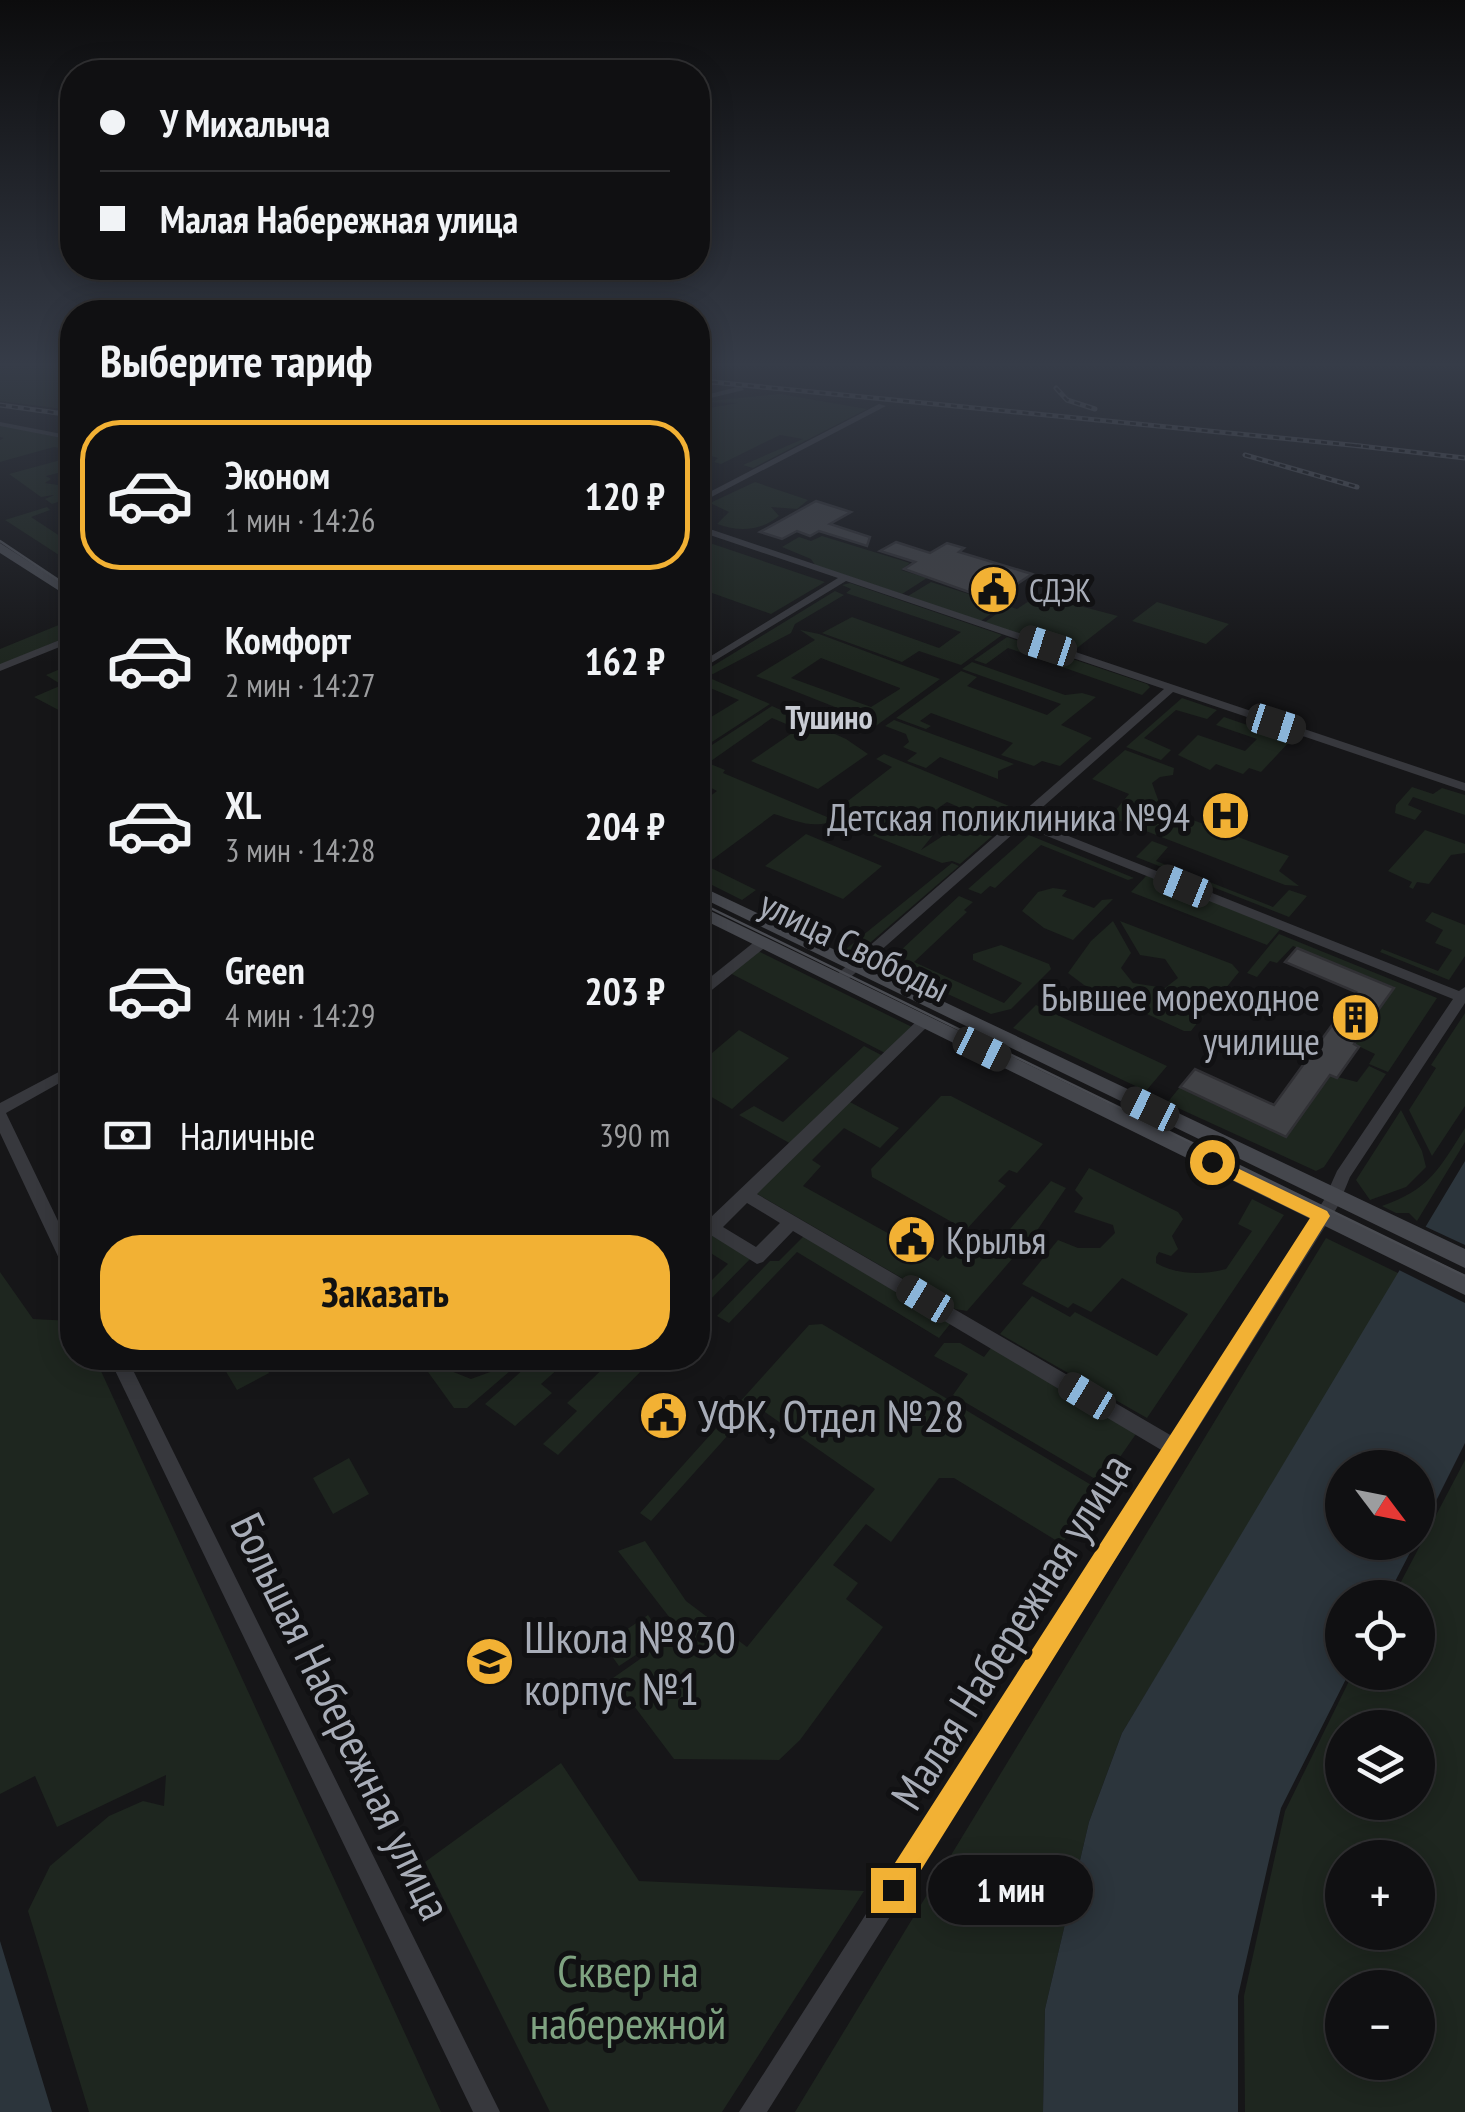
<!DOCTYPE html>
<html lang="ru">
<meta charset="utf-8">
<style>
:root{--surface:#101012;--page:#19191b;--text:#f1f3f6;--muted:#9c9d9f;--line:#303032;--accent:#f2b134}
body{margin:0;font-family:"PT Sans Narrow",sans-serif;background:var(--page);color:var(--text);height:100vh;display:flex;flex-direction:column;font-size:38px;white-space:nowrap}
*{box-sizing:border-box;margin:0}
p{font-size:32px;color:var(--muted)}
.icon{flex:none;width:55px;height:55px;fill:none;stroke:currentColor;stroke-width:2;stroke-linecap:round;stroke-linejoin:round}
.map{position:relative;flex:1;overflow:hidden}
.details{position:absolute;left:60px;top:300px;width:650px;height:1070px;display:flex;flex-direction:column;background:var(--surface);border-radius:40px;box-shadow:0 5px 25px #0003,0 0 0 2px var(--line)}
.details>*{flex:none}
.banner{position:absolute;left:60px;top:60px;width:650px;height:220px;border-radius:40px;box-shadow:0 5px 25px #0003,0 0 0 2px var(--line);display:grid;align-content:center;height:220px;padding:0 40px;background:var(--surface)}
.needle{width:65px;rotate:122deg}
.buttons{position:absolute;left:1325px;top:1450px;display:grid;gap:20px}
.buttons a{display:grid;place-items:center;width:110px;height:110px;border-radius:50%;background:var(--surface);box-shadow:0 5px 25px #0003,0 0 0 2px var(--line);font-size:50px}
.end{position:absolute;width:45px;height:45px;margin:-22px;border:12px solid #f2b134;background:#111;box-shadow:0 0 0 5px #111}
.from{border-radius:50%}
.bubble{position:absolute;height:70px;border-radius:35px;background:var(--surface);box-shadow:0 5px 25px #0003,0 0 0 2px var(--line);font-size:32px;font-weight:800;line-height:70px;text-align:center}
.car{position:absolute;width:30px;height:60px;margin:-30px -15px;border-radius:12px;box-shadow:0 0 8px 2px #0007;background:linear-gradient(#222 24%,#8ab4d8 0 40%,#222 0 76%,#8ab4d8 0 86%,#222 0)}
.banner b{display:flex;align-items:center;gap:35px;height:95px;font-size:38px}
.banner b+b{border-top:2px solid var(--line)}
.banner i{width:25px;height:25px;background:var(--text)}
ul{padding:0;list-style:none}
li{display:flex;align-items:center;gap:30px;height:150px;margin:0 20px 15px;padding:0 20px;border:5px solid transparent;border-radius:40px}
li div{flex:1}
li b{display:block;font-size:38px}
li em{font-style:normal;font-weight:800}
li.active{border-color:var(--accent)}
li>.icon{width:90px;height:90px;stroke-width:1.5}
h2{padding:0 40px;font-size:45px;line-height:120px}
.pay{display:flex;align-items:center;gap:25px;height:110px;padding:0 40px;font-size:38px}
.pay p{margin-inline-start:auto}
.action{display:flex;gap:20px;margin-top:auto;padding:20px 40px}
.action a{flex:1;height:115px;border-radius:40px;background:var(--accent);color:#111;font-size:40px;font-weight:800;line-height:115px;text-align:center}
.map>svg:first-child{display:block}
.green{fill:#1e261f;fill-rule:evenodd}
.water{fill:#2c353c}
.pier{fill:#161618}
.building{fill:#404145;stroke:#303034;stroke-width:2.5}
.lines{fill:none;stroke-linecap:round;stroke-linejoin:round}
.minor{fill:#37383d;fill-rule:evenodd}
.secondary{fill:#45474d;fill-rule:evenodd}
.tram{stroke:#4a4c52;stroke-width:2.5}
.rail-casing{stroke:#4a4c52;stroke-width:5}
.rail{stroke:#111113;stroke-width:2.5;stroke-dasharray:6;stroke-linecap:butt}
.route{fill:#f2b134}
.labels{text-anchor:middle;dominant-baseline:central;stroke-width:10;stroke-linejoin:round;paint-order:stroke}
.far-poi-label{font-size:32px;fill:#a8adb8;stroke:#111113;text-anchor:start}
.far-neighbourhood-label{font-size:32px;font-weight:bold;fill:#c9ccd4;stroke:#111113}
.poi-label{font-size:38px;fill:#a8adb8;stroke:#111113;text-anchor:end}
.street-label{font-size:38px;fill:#a8adb8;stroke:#111113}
.near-poi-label{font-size:45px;fill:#a8adb8;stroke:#111113;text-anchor:start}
.near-street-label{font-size:45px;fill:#a8adb8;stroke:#111113}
.near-park-label{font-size:45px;fill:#7fa381;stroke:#111113}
</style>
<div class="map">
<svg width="1465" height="2112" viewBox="0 0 1465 2112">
<rect width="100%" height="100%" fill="#161618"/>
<path class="green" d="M72,367V410L0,401V367Z
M780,394L867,409L753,468L743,465L803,439L780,435L721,464L714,462L718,458L698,452V410L738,403L699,402Z
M0,425L72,440V450L54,447L0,462V440L4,438L0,437Z
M68,458L72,461V474L62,472L46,476L51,479L45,483L58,485L72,497L52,504L45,499L54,495L41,497L9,474Z
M755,482L808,500L797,509L771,507L779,516C761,531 739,532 717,524L729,512L710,503Z
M47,507L50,510L31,517L72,544V554L62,557L5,520Z
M822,536L910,563L901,570L927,578L902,594L815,565L811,559L782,547L799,537L811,541Z
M698,539L825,582L771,614L698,588Z
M931,582L1003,605L981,621L908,596Z
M850,583L1002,635L961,665L919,651L902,662L822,633L852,617L939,648L961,632L846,593L851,589L842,585Z
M835,591L844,595L795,624L791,633L713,674L703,672Z
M1038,595L1118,616L1072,652L985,622L1008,606L1017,609Z
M1157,602L1229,624L1206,644L1132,621Z
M72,612V635L0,665V649L66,622L58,616Z
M800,630L819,634L940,679L873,728L840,719L833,723L820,718L835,707L756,676L815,640ZM821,658L900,688V689L871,707L791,678Z
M1007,637L1147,684L1150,687L1142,695L1008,648L986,664L974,660Z
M972,662L1065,695L1082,693L1096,697L1061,725L1092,738L1060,766L1042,761L1034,766L1001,755L1013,743L931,713L920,721L931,726L926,729L896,718L961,671L977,677L967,686L1047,715L1061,704L962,669Z
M72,664V715H68L34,697L62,685L46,675Z
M705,676L770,704L698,751V725L739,700L698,683Z
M1182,698L1217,710L1207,719L1176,710L1144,738L1171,750L1161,760L1126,747Z
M772,706L846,739L868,754L818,789L751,761L798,729L772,718L708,763L725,770L723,773L827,817L892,767L876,759L884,754L1021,811L960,864L952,861L942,863L864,832V826L841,817C816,831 800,822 774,814L705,865L756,890L742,900L698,878L703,868L698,870V805L717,791L698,781V754ZM947,802L970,812L972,817L921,850L933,835L916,828L917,823Z
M1224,717L1291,740L1261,772L1249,768L1243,774L1216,764L1210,770L1178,755L1198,735L1245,751L1257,739L1216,725Z
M894,720L1014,764L998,771V779L940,757L926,768L907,761L917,753L903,747L909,742L906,734L885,726Z
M1125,750L1174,768L1173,775L1160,777L1152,783L1161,808L1289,856L1279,871L1299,886L1285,885L1110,817L1129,794L1092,779Z
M1412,787L1433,794L1442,788L1465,795V815L1413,797L1408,805L1422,811L1415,820L1395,813L1396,805Z
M1425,830L1465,844V853L1451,855L1429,884L1417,882L1413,889L1409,887L1412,882L1388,871Z
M806,834L882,866L843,899L765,866Z
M1029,835L1134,878L1128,880L1041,845L995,888L990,886L981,894L968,889Z
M1152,841L1168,847L1156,861L1273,907L1289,890L1307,896L1289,917L1136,857Z
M952,863L959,866L857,954L846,949Z
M1149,873L1283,926L1267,945L1131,892Z
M1053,888L1067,890L1062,896L1094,908L1102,900L1113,899L1073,940L1044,928L1022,911L1038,892Z
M959,896L973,902L964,910L967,912L914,962L1004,1003L1022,983L973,960V954L1001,945L1049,964L1051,969L1011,1009L991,1014L885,965Z
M1432,912L1465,925V956L1449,980L1380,952L1382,949L1438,971L1452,950L1435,943L1443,930L1425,921Z
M1113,921L1131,953L1121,968L1133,983L1165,988L1178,978L1165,959L1140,955L1120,921L1232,964L1239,972L1225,989L1210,997L1209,1008L1191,1031H1184L1084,985L1068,973L1091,941Z
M1279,934L1437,998L1388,1072L1369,1064L1375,1054L1354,1044L1394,987L1293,946L1277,963L1270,961L1257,977L1247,973Z
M756,950L914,1028L887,1054L728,972Z
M1036,1005L1167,1066L1146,1091L1013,1028Z
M1465,1013V1106L1432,1156L1409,1110L1436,1068L1431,1065Z
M739,1030L789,1058L732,1109L698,1089V1065Z
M864,1046L885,1057L793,1145L739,1115L754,1106L783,1122Z
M1369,1066L1386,1074L1324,1167L1316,1171L1167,1103L1180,1087L1286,1137L1330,1075L1357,1082Z
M941,1096H951L1043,1144L1017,1173L1009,1170L998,1181L1006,1186L966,1230L872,1177L871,1169Z
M848,1101L899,1128L880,1148L844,1128L812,1160L821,1166L803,1186L938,1261L962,1233L993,1249L1051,1181L1066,1188L1038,1229L967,1311L955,1309L754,1192Z
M1401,1110L1422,1151L1426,1167L1406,1187L1370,1200L1356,1180Z
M1465,1128V1142L1417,1221L1409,1213H1396L1382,1206C1430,1189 1439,1169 1465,1128Z
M1089,1168L1178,1212L1183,1219L1172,1236L1178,1249L1171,1256L1159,1252L1156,1257V1263C1176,1275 1204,1275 1226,1269L1252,1231L1238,1224L1252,1199L1284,1215L1147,1418L1000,1334L1032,1296L1070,1317L1075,1312L1157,1356L1188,1314L1122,1278L1091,1312L1073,1303L1068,1308L1022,1284L1058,1240L1078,1248H1100L1115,1233L1113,1225L1074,1212L1083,1198L1075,1190Z
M698,1223L752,1257L704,1306L698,1294L728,1264L698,1245Z
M807,1233L954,1319L939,1338L797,1252L729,1323L717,1316L770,1261H779Z
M1326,1238L1400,1274L1122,1733L1089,1822L1045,2009L1043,2112H795Z
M0,1272L33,1319L72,1321V1358H95L441,2112H89L28,1911L50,1866L109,1816L143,1801L164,1806L166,1775L57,1827L35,1776L0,1794Z
M822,1324L1098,1489L1062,1544L954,1478H939L891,1542L866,1524L833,1565L858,1583L846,1599L883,1627L800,1740L779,1760L674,1759L613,1678L680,1631L618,1551L645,1541L686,1601L747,1647L875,1489L755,1405L651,1521L640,1513L809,1325Z
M944,1343H960L984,1357L994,1344L1138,1431L1102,1483L953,1395L968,1374L934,1356Z
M218,1358H261L269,1373L237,1390Z
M418,1358H447L451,1371L471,1379L493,1371L505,1358H525L467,1408H454Z
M536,1358H570L541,1384L552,1393L515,1426L485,1404Z
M614,1358H654L558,1455L543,1444L577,1411L567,1403Z
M349,1458L369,1494L333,1514L313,1478Z
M1465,1460V2112H1245L1244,1996L1285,1811L1353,1673L1418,1672V1598L1393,1597ZM1342,1728H1418V1802H1342ZM1342,1858H1418V1932H1342ZM1342,1988H1418V2062H1342Z
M648,1615L663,1637L619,1666L604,1645Z
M561,1763L639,1881L864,1891L722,2112H550L425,1862Z"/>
<path class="water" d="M1465,1161V1443L1418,1537V1468H1342V1542L1415,1543L1387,1597L1342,1598V1672L1349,1673L1281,1808L1238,1996V2112H1043L1045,2009L1089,1822L1122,1733Z
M0,1941L52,2112H0Z"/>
<path class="pier" d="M1422,1225L1465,1245V1303L1397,1269Z"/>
<path class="building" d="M816,501L851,512L830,524L870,537L867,546L819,531L810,536L797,531L782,539L760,532Z
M896,542L930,553L947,543L964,548L959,552L1032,574L995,599L980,596L904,569L915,562L880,551Z
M1297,948L1394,988L1354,1044L1359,1047L1337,1078L1330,1075L1286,1137L1180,1087L1195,1069L1274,1105L1356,992L1285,962Z"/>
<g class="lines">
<path class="minor" d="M741,386L744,390L698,401V397Z
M879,404L886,406L698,504V498Z
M0,422L72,436V440L0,426Z
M698,525L1465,783V791L1173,692L1028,820L1459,991L1465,987V1003L1350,1177L1338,1206L767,2112H739L1163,1451L793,1231L763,1262L757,1264L698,1227V1213L710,1218L920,1018H930L932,1021L930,1024L757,1194L1172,1436L1324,1200L1337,1171L1453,999L1022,826L845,982H835L833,979L835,976L1164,689L846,581L698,671V664L838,578L698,531ZM747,1203L780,1223L756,1247L723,1227Z
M72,635V642L0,671V664Z
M763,938L768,939L770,942L768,945L703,997L698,999V987L758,939Z
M72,1065V1076L6,1113L72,1250V1274L66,1272L63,1267L0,1133V1103Z
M109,1358H127L500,2112H473Z"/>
<path class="secondary" d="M0,543L72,589V599L0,553Z
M698,885L1465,1249V1268L698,896Z
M698,905L1465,1275V1295L698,917Z"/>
<path class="tram" d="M0,541L72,589
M698,902L1465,1276"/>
<defs>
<path id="rail" d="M712,382L1361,446
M1056,388L1067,400L1095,409
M0,405L72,415
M1351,445L1465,458
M1245,455L1357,487"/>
</defs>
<use href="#rail" class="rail-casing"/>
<use href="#rail" class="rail"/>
</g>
<linearGradient id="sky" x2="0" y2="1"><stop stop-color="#0c0c0d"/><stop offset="0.55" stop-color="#363c48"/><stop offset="1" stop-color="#363c48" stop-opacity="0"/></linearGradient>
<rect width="1465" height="663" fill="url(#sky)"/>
<path class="route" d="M1212,1156L1327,1211L1330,1216L903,1899L893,1903L884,1899L880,1890L884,1880L1310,1218L1206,1167L1203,1162Z"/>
<defs>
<symbol id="civic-disc" viewBox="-11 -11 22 22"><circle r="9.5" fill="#f2b134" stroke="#111113"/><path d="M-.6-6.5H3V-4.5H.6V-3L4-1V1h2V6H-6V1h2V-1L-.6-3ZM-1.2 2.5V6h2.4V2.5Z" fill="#111"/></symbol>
<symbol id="hospital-disc" viewBox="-11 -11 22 22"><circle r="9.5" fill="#f2b134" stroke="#111113"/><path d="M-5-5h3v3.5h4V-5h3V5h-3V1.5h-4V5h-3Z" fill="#111"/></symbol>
<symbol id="building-disc" viewBox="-11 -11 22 22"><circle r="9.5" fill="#f2b134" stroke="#111113"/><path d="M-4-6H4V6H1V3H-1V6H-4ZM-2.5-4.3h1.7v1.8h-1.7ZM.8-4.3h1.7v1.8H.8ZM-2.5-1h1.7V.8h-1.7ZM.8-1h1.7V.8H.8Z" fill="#111"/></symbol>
<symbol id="school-disc" viewBox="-11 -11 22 22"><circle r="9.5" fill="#f2b134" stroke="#111113"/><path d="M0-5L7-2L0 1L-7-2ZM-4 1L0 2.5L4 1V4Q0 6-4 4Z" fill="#111"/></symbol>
</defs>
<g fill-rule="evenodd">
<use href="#civic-disc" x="966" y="562" width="55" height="55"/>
<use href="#hospital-disc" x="1198" y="788" width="55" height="55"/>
<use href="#building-disc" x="1328" y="990" width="55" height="55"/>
<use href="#civic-disc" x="884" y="1212" width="55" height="55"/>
<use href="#civic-disc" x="636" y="1388" width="55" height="55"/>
<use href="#school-disc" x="462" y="1634" width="55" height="55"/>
</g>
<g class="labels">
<g class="far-poi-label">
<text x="1029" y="590">СДЭК</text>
</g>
<g class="far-neighbourhood-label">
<text x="829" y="717">Тушино</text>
</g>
<g class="poi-label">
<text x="1190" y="816">Детская поликлиника №94</text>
<text x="1320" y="996">Бывшее мореходное<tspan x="1320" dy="44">училище</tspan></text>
<text x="946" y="1239" text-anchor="start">Крылья</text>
</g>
<g class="street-label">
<text transform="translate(855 945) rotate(26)">улица Свободы</text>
</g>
<g class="near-poi-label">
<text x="698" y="1415">УФК, Отдел №28</text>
<text x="524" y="1636">Школа №830<tspan x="524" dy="52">корпус №1</tspan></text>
</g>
<g class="near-street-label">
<text transform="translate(1010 1631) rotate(-58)">Малая Набережная улица</text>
<text transform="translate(342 1716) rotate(64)">Большая Набережная улица</text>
</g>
<g class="near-park-label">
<text x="628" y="1970">Сквер на<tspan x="628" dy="52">набережной</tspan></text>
</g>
</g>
</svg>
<div class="buttons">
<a><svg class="needle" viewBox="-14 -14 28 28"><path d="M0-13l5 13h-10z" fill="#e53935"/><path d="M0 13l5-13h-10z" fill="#9c9d9f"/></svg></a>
<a><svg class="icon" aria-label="locate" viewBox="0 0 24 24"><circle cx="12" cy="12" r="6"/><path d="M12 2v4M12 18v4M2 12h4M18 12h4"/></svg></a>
<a><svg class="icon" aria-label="layers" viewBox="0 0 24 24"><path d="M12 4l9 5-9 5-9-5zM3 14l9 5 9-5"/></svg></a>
<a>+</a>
<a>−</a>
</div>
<i class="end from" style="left:1212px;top:1162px"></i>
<i class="end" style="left:893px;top:1890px"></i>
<div class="bubble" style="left:928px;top:1855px;width:165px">1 мин</div>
<i class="car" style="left:1047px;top:646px;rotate:288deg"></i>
<i class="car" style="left:1276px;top:724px;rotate:108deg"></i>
<i class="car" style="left:1183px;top:886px;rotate:292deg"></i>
<i class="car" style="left:982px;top:1049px;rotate:116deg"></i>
<i class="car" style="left:1150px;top:1109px;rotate:296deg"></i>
<i class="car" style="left:925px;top:1299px;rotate:301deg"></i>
<i class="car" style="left:1087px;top:1396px;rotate:301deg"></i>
<div class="banner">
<b><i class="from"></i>У Михалыча</b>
<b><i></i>Малая Набережная улица</b>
</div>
<section class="details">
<h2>Выберите тариф</h2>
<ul>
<li class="active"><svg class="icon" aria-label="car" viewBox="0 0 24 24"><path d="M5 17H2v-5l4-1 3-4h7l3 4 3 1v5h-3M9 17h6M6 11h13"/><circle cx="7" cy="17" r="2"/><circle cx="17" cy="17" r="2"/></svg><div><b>Эконом</b><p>1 мин · 14:26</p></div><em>120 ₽</em></li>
<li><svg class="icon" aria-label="car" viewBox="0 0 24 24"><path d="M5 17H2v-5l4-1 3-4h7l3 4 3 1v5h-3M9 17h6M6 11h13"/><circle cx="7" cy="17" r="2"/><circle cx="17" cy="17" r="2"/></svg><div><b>Комфорт</b><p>2 мин · 14:27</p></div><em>162 ₽</em></li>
<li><svg class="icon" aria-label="car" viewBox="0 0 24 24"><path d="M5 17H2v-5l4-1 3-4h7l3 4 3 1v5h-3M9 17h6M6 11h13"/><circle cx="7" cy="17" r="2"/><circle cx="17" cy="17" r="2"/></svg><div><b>XL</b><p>3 мин · 14:28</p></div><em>204 ₽</em></li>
<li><svg class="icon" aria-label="car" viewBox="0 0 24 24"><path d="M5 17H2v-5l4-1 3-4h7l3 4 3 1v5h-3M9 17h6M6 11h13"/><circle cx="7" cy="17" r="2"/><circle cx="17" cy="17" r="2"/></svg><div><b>Green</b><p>4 мин · 14:29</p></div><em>203 ₽</em></li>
</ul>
<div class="pay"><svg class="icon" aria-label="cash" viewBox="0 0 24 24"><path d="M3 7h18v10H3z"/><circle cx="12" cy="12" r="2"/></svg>Наличные<p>390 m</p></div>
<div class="action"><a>Заказать</a></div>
</section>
</div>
